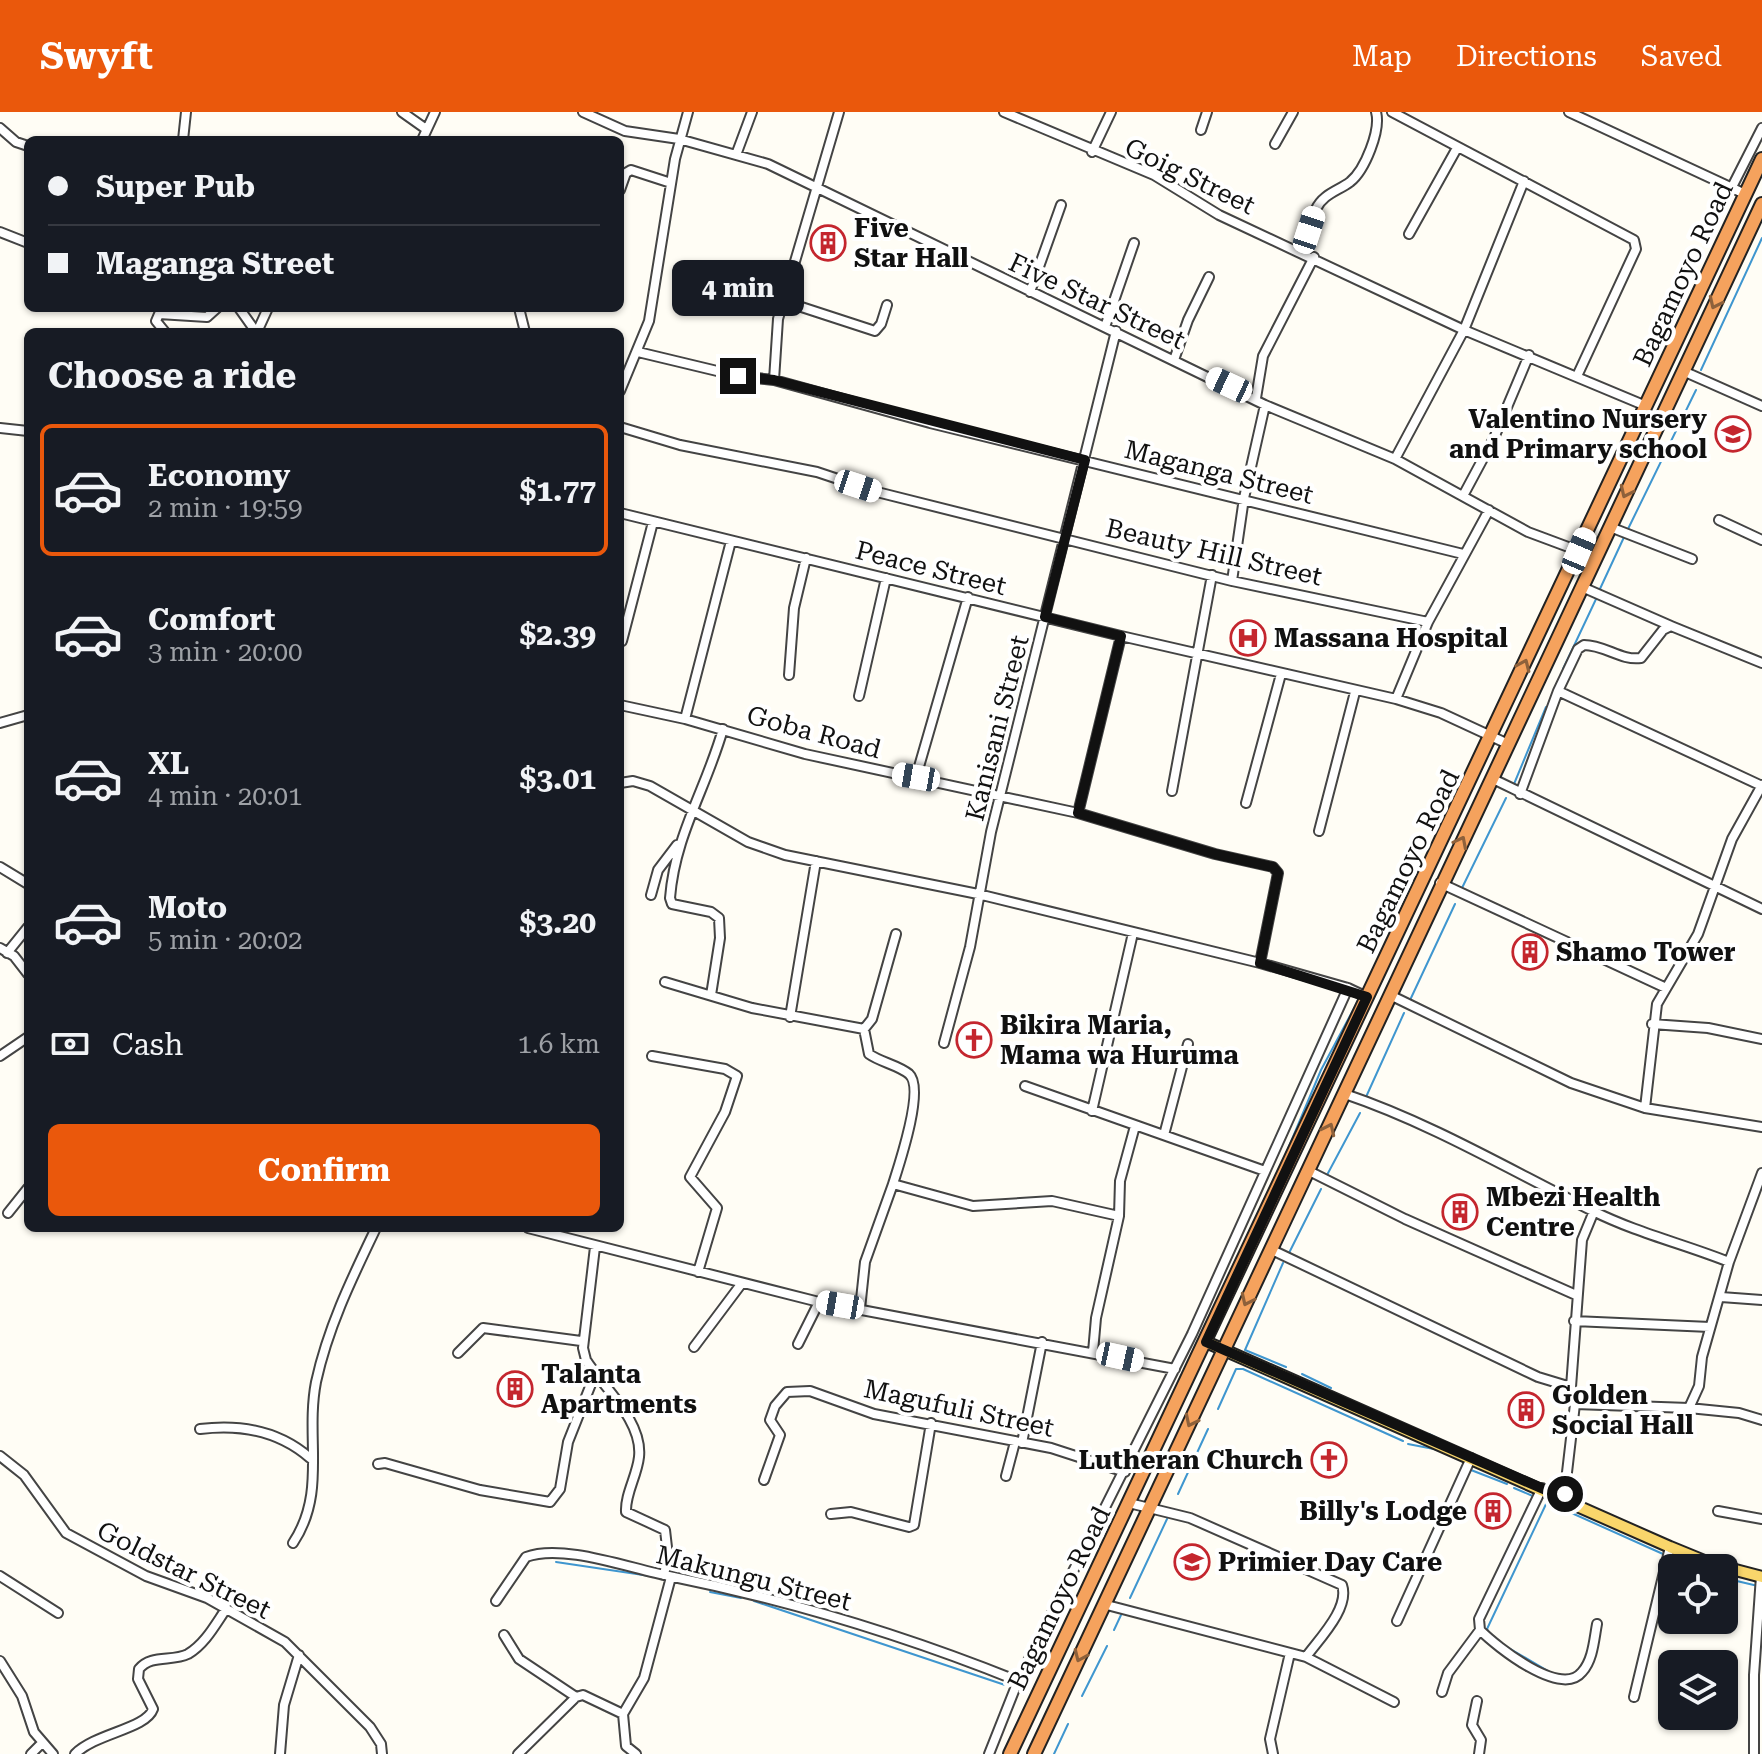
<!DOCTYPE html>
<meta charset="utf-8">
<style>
:root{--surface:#171b24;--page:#242831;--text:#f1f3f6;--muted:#9ea1a6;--line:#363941;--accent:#ea580c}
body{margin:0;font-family:"Roboto Serif",serif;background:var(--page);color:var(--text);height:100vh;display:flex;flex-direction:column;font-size:30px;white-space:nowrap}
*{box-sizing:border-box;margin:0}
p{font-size:26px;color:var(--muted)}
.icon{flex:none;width:44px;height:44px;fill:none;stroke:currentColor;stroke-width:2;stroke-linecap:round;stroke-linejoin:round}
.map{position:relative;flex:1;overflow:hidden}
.details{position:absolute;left:24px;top:216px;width:600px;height:904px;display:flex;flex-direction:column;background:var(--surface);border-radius:12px;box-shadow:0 2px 6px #0004}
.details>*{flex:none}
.guide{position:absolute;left:24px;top:24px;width:600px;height:176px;border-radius:12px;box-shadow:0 2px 6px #0004;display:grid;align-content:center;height:176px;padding:0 24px;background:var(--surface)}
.fabs{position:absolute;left:1658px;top:1442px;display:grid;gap:16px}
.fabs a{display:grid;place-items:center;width:80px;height:80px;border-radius:12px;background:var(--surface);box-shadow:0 2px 6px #0004;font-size:40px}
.end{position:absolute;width:36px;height:36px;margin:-18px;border:10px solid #111;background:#fff;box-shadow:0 0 0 4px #fff}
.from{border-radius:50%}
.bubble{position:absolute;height:56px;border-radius:12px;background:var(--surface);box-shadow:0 2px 6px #0004;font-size:26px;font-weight:700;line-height:56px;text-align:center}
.car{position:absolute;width:24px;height:48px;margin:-24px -12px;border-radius:10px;box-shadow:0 0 6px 2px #0007;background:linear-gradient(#fff 24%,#345 0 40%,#fff 0 76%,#345 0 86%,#fff 0)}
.guide b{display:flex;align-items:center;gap:28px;height:76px;font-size:30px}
.guide b+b{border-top:2px solid var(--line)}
.guide i{width:20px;height:20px;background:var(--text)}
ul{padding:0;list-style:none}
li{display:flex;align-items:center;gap:24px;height:132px;margin:0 16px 12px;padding:0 8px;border:4px solid transparent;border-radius:12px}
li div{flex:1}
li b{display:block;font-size:30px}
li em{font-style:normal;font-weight:700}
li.active{border-color:var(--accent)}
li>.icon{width:72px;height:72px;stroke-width:1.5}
h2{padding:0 24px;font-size:36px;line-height:96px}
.pay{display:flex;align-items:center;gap:20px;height:88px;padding:0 24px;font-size:30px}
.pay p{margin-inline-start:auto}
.primary-button{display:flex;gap:16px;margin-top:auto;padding:16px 24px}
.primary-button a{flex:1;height:92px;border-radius:12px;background:var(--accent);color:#fff;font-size:32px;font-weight:700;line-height:92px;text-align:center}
header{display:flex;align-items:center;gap:48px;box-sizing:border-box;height:112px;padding:0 40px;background:var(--accent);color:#fff}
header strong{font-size:38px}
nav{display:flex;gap:44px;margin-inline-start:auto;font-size:28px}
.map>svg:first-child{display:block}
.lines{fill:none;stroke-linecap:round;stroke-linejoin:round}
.stream{stroke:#3f96cf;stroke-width:2}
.minor-casing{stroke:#444;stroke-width:12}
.major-casing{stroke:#222;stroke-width:14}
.highway-casing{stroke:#222;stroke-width:16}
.minor{stroke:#fff;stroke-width:8}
.major{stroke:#f9d66b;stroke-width:10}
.highway{stroke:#f5a25d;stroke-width:12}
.oneway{stroke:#8e613b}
.route{stroke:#111;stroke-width:10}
.labels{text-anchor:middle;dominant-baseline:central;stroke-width:8;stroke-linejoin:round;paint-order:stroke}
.street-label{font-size:26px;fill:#111;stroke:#fff}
.poi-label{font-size:26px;font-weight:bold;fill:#111;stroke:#fff;text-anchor:start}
</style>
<header>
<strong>Swyft</strong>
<nav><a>Map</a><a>Directions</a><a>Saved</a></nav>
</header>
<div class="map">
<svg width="1762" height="1642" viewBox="0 0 1762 1642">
<rect width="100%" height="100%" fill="#fffdf5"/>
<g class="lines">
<path class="stream" d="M1701,258L1762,126
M1628,417L1696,278
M1599,479L1625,423
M1563,557L1597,485
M1514,672L1546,595
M1461,778L1506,686
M1411,886L1455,792
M1366,985L1404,901
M1285,1044L1321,958L1359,887
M1327,1063L1360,1001
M1289,1141L1321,1077
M1283,1151L1245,1238L1286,1255
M1302,1262L1331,1276
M1218,1297L1236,1257H1243L1403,1329
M1429,1322L1439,1327
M1408,1332L1439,1338
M1467,1340L1560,1380
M1471,1358L1507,1372
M1514,1376L1535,1385
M1178,1382L1208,1317
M1573,1386L1579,1389
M1674,1445L1699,1456
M556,1450L650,1464
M1724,1466L1758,1474
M710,1480L741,1486
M1130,1486L1167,1407
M754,1489L1005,1573
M1114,1518L1121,1503
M1490,1522L1487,1517L1547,1390L1663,1442
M1500,1531L1548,1559
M1082,1584L1107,1534
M1007,1634L1052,1538
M1054,1642L1068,1612"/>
<defs>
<path id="minor" d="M402,0L426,17
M583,0L625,19L679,27L768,52L1265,293L1395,347L1528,420L1579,439
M1004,0L1154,63L1219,103L1464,218L1646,294
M1392,0L1634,128L1636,137L1578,262
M1569,0L1745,82
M0,16L16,30L28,34
M1201,18L1207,0
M183,28L186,0
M422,28L435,0
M1275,32L1293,0
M1092,40L1111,0
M736,43L752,0
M1732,75L1762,16
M620,78L626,61L631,58L671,71
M0,120L28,131
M1409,122L1457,36
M1306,141C1308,127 1309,110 1316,97C1323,82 1338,79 1350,70C1365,58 1381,18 1376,0
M1030,180L1061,93
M783,189L875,219L881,212L887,193
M239,196L256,220
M519,196L525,220
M1105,215L1134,131
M165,220L156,209L159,202L207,205L217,196
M257,220L268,196
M638,240L738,264L774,268L930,311L1463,442
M1174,248L1188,208L1209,165
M1683,259L1762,294
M774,268L778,207L839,0
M620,279L649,209L675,47L688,0
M1256,286L1263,244L1314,145
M620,315L680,333L817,360L877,380L1232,469L1428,510
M0,316L28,319
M1395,347L1464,218L1524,69
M1464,382L1494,326L1529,243
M620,401L1121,524L1396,587L1441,601L1508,632
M1719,408L1762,428
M1610,415L1692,447
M1232,469L1244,386L1265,293
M1582,475L1671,514
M622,529L653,410
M789,563L794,496L806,446
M1558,579L1762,674
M859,584L886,466
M1396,587L1428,510L1489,398
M620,593L685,607L805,642L1078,701L1215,742L1273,755L1278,761L1260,851
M685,607L731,429
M0,611L28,603
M916,665L968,485
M1493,667L1762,797
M620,671L633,669L650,674L748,730L785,743L978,782L1260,851L1348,876L1367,885
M1172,679L1212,463
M1520,682L1558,579L1578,537L1584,533C1605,533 1621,549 1641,546L1663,518L1671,514L1762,551
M1246,691L1281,562
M1078,701L1121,524
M1319,719L1355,580
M0,755L28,772
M1440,771L1666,876
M651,783L658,758L677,733
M0,836L14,844L28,862
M7,841L28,815
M665,870L752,896L864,917
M711,883L720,826L719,806L711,800L672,792L670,786C675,723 706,677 723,617
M1392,884L1571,971L1645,996L1762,1015
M790,905L816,749
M1652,912L1708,916L1762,927
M944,931L970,835L991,720L1116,219
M0,944L28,925
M652,944L725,957L737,964L725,1000L690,1065L717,1096L698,1160
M1025,974L1265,1059
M1345,982C1431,1011 1512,1059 1593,1099C1637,1121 1684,1132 1729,1150
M1645,996L1657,892L1698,822L1732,727L1762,673
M1092,999L1133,821
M1164,1023L1188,932
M1309,1059L1405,1107L1576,1183
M893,1072C899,1053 925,976 909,962C898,953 880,950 869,942L864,917L872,907L896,822
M8,1101L28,1076
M528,1116L819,1190L1175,1257
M595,1135L583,1236L586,1248C603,1275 643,1309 639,1345C637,1364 625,1382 626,1400L665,1418L668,1444L664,1463
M1270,1137L1538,1265L1571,1275
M1721,1185L1762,1188
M860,1197L865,1150L893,1072L973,1094L1052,1089L1119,1104
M1574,1209L1710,1215
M798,1232L819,1190
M694,1235L742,1171
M1093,1240L1096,1206L1119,1104L1120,1069L1135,1014
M458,1241L483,1216L581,1229
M1575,1292L1689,1296L1739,1301L1762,1308
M1689,1296L1699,1274L1702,1245L1729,1150L1762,1061
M200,1317C240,1312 279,1319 310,1346
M1022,1331L1042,1230
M0,1344L24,1363L66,1421L146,1464L207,1486L285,1530L370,1615L381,1632L382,1642
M378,1352L385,1351L480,1378L550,1390L560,1377L568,1330L595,1262
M1006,1364L1015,1330
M764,1368L780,1323L770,1308L775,1294L787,1280L810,1279L874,1302L1051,1336L1125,1360
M1542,1376L1479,1507L1480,1518C1497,1535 1561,1586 1582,1560C1593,1548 1594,1528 1597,1512
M1564,1386L1575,1292L1571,1275L1582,1128L1594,1099
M1129,1391L1190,1406L1342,1473C1350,1496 1319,1527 1306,1545
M1718,1399L1762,1407
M831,1402L851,1400L909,1415L914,1413L931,1311
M293,1431C327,1380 305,1327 316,1270C328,1215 352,1166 376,1116
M0,1464L58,1501
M496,1489L526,1445C563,1431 631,1457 669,1464C788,1488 906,1524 1018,1569
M1103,1492L1306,1545L1394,1590
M1397,1509L1471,1346
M504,1523L519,1547L576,1585
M0,1549L22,1584L34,1620L53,1642
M1442,1580L1448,1561L1480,1518
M1634,1585L1670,1435
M1477,1589L1472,1613L1481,1628L1479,1642
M623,1602L644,1566L671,1465
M31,1642L41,1632
M75,1642C96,1621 146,1617 153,1597L138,1567L139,1557C151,1542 172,1550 188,1542C205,1532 215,1513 226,1497
M280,1642L284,1593L299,1543
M518,1642L576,1585L583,1583L623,1602L626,1634L636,1642
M989,1642L1018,1569L1192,1222L1348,876
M1273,1642L1270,1627L1290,1541
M1754,1642V1563L1761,1464"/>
<path id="major" d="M1206,1230L1670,1435L1709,1451L1762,1465"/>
<path id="highway" d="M1010,1642L1762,47
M1034,1642L1762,92"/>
</defs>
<use href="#minor" class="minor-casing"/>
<use href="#major" class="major-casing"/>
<use href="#highway" class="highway-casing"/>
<use href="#minor" class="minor"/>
<use href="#major" class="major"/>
<use href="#highway" class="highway"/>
</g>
<defs><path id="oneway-chevron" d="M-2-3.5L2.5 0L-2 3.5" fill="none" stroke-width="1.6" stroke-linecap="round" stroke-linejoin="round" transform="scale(2)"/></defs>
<g class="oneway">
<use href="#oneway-chevron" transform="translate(1715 191) rotate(115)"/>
<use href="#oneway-chevron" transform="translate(1626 380) rotate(115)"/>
<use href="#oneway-chevron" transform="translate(1524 553) rotate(-66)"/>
<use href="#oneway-chevron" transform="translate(1461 730) rotate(-63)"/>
<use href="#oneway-chevron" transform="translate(1329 1017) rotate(-65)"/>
<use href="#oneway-chevron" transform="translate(1247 1188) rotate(115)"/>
<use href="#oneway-chevron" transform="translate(1191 1309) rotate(116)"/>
<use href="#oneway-chevron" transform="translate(1080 1544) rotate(114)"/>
</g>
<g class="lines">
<path class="route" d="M738,264L774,268L1085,348L1045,505L1121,524L1078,701L1215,742L1273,755L1278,761L1260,851L1367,885L1206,1230L1564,1386L1565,1382"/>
</g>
<defs>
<symbol id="building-ring" viewBox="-11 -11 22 22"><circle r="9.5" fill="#fff" stroke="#c4262e" stroke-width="1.5"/><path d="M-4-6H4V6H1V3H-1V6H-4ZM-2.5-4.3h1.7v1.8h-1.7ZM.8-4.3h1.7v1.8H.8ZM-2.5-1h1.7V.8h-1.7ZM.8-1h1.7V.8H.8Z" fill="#c4262e"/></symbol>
<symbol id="school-ring" viewBox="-11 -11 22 22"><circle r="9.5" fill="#fff" stroke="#c4262e" stroke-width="1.5"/><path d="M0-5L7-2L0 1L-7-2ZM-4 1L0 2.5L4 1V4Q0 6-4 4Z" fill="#c4262e"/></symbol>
<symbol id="hospital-ring" viewBox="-11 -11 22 22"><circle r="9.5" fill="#fff" stroke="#c4262e" stroke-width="1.5"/><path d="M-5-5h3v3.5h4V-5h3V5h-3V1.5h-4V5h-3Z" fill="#c4262e"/></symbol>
<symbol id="church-ring" viewBox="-11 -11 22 22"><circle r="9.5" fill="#fff" stroke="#c4262e" stroke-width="1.5"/><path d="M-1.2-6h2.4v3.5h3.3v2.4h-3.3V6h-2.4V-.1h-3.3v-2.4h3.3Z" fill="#c4262e"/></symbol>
</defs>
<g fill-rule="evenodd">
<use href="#building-ring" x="808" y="111" width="40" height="40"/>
<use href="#school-ring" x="1713" y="302" width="40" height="40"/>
<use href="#hospital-ring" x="1228" y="506" width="40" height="40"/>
<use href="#building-ring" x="1510" y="820" width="40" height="40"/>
<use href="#church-ring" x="954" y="908" width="40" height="40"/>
<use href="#building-ring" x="1440" y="1080" width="40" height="40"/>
<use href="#building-ring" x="495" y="1257" width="40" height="40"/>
<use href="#building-ring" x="1506" y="1278" width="40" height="40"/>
<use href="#church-ring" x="1309" y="1328" width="40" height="40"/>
<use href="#building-ring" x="1473" y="1379" width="40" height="40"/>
<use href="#school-ring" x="1172" y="1430" width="40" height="40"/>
</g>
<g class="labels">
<g class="street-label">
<text transform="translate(1190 64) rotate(26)">Goig Street</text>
<text transform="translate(1683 162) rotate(-65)">Bagamoyo Road</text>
<text transform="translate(1097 189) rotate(25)">Five Star Street</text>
<text transform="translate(1219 360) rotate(14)">Maganga Street</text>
<text transform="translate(1214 440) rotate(13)">Beauty Hill Street</text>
<text transform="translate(931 456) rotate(14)">Peace Street</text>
<text transform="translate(997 616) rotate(-76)">Kanisani Street</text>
<text transform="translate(814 620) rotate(15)">Goba Road</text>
<text transform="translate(1408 749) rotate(-64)">Bagamoyo Road</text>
<text transform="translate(959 1296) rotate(12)">Magufuli Street</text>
<text transform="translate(184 1458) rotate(26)">Goldstar Street</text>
<text transform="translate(754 1466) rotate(14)">Makungu Street</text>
<text transform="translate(1059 1486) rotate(-64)">Bagamoyo Road</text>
</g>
<g class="poi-label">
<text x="854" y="116">Five<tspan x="854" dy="30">Star Hall</tspan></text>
<text x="1707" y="307" text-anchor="end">Valentino Nursery<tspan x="1707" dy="30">and Primary school</tspan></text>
<text x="1274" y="526">Massana Hospital</text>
<text x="1556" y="840">Shamo Tower</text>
<text x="1000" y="913">Bikira Maria,<tspan x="1000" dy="30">Mama wa Huruma</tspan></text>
<text x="1486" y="1085">Mbezi Health<tspan x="1486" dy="30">Centre</tspan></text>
<text x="541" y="1262">Talanta<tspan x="541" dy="30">Apartments</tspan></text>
<text x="1552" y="1283">Golden<tspan x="1552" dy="30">Social Hall</tspan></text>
<text x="1303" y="1348" text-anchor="end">Lutheran Church</text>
<text x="1467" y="1399" text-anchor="end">Billy's Lodge</text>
<text x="1218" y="1450">Primier Day Care</text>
</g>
</g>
</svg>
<div class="fabs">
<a><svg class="icon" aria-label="locate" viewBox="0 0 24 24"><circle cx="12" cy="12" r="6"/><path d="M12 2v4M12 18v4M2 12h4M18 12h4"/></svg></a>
<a><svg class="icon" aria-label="layers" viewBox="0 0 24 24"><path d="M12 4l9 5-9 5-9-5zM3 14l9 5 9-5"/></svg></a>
</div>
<i class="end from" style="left:1565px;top:1382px"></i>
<i class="end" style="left:738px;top:264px"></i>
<div class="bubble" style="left:672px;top:148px;width:132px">4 min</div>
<i class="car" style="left:1309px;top:118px;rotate:18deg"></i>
<i class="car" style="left:1229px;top:273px;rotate:295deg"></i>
<i class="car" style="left:858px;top:374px;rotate:108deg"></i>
<i class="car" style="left:1579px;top:439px;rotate:23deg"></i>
<i class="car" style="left:916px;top:665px;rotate:280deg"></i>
<i class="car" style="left:840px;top:1193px;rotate:280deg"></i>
<i class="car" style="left:1120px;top:1245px;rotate:102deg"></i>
<div class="guide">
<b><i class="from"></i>Super Pub</b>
<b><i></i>Maganga Street</b>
</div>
<section class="details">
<h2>Choose a ride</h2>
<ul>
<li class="active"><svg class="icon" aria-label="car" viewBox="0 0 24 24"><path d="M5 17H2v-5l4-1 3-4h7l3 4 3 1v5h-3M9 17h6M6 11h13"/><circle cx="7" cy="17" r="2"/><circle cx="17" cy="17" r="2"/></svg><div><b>Economy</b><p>2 min · 19:59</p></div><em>$1.77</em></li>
<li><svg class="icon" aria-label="car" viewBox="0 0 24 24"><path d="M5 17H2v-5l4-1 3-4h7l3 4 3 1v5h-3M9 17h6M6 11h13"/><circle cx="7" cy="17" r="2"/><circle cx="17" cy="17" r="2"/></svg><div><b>Comfort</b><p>3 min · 20:00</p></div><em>$2.39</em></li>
<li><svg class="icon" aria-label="car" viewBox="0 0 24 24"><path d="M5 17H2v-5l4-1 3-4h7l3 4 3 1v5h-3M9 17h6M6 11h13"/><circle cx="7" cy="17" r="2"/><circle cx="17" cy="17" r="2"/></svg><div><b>XL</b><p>4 min · 20:01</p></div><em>$3.01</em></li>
<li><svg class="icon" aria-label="car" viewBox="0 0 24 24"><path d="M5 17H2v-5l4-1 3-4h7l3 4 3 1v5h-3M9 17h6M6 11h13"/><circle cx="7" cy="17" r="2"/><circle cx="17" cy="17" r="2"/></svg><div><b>Moto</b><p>5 min · 20:02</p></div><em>$3.20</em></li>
</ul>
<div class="pay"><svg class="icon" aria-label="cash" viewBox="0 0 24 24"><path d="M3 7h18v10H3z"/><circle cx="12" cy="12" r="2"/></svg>Cash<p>1.6 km</p></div>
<div class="primary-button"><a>Confirm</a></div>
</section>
</div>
